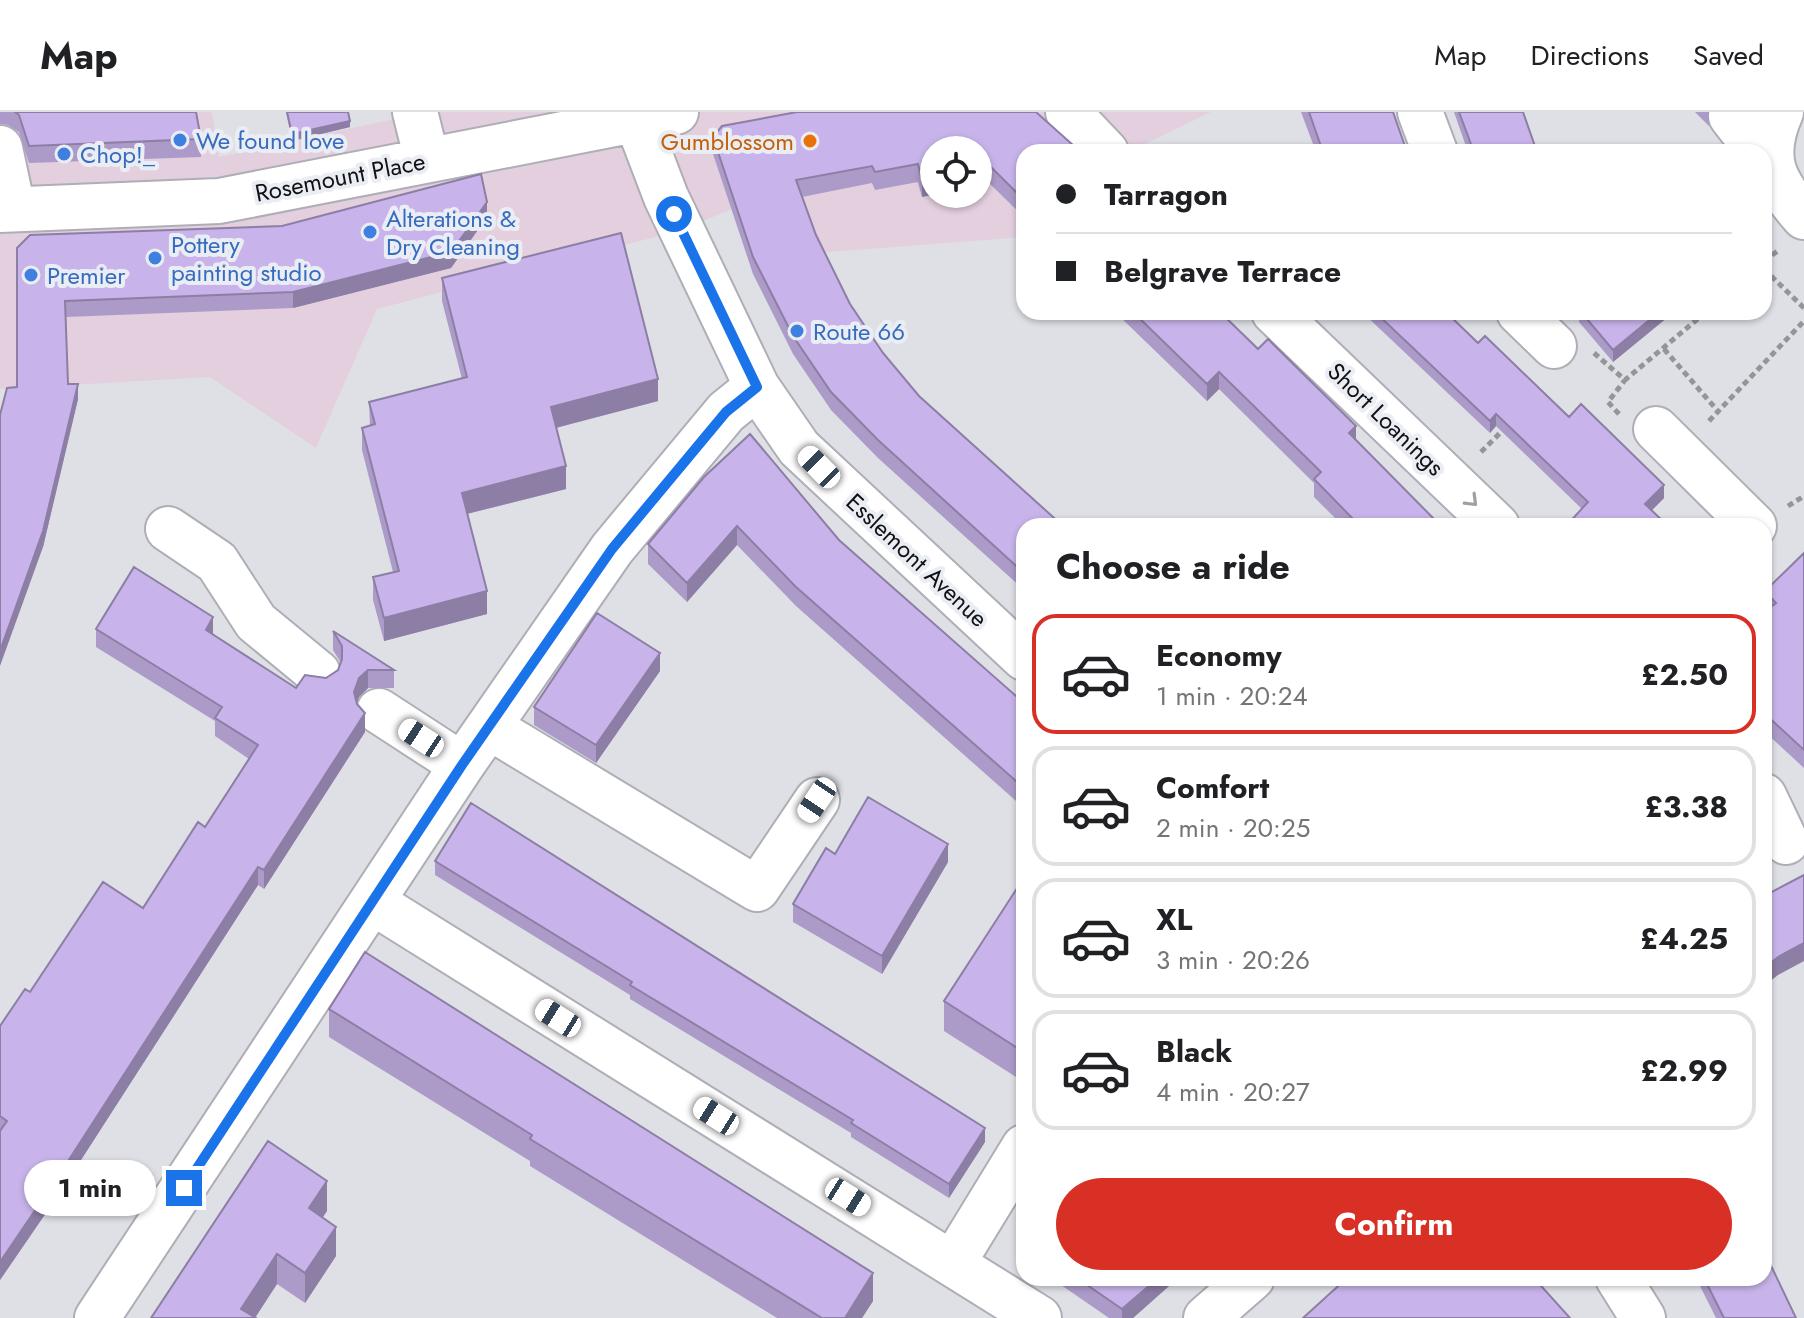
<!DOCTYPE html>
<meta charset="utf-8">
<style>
:root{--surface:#fff;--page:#f2f2f2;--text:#202124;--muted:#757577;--line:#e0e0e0;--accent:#d93025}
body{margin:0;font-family:Jost,sans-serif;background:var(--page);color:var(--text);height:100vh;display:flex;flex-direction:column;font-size:30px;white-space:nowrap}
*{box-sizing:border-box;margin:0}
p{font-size:26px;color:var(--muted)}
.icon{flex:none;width:44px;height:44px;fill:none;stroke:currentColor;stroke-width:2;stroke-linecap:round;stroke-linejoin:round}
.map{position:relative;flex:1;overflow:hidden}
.details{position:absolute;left:1016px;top:406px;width:756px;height:768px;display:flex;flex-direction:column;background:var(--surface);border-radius:24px;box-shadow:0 2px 6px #0004}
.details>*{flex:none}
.top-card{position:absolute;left:1016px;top:32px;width:756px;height:176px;border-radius:24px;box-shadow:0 2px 6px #0004;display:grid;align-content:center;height:176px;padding:0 40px;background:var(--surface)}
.buttons{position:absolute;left:920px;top:24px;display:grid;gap:16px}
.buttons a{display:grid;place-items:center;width:72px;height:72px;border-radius:50%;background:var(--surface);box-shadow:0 2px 6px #0004;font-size:40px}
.end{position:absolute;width:36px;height:36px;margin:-18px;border:10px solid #1a73e8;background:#fff;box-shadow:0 0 0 4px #fff}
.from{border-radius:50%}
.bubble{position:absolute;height:56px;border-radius:28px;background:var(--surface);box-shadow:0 2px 6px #0004;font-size:26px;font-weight:700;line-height:56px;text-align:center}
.car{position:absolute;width:24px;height:48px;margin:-24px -12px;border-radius:10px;box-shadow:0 0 6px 2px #0007;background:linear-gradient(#fff 24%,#345 0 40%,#fff 0 76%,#345 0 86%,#fff 0)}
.top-card b{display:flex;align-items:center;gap:28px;height:76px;font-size:30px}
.top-card b+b{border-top:2px solid var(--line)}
.top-card i{width:20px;height:20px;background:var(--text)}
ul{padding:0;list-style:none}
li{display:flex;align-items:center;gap:24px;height:120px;margin:0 16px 12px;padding:0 24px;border:4px solid var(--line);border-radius:24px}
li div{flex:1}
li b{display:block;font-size:30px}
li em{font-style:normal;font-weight:700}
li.current{border-color:var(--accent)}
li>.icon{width:72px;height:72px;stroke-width:1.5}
h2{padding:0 40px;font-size:36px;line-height:96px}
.button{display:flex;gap:16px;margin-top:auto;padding:16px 40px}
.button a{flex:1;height:92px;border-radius:48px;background:var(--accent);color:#fff;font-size:32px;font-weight:700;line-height:92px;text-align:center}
header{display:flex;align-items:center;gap:48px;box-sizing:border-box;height:112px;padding:0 40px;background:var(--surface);border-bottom:2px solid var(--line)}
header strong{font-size:38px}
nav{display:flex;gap:44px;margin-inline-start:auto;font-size:28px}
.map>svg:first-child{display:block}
.commercial{fill:#e3cfde;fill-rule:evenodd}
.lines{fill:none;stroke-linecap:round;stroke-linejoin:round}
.minor-casing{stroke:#aeafb6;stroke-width:48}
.path{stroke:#939599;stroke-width:5;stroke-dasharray:6 4;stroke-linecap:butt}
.minor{stroke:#fff;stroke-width:44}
.wall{fill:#ac9bc9}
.shaded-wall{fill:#8c7ea4}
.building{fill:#c8b4ea;stroke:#8c7ea4;stroke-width:2}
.oneway{stroke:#9fa0a1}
.route{stroke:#1a73e8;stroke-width:10}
.shop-dot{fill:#3f7fe0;stroke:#ebedf4;stroke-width:3}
.food-dot{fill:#e8710a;stroke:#ebedf4;stroke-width:3}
.labels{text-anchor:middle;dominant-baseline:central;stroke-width:8;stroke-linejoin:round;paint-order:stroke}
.shop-label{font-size:24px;fill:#366cbe;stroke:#ebedf4;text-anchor:start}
.food-label{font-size:24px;fill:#c56008;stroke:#ebedf4;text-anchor:end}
.street-label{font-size:24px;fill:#101113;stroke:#ebedf4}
</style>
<header>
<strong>Map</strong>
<nav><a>Map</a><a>Directions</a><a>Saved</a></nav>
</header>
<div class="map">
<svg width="1804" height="1206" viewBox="0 0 1804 1206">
<rect width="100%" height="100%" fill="#dee0e6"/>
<path class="commercial" d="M0,0H212L219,45L426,0H1211L1128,40H1024V125L816,141L732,97L682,118L377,197L316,336L210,265L0,277ZM934,38H978V82H934Z"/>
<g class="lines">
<defs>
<path id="minor" d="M415,0L427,48
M1068,0L1106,40
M1420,0L1435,40
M1781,0C1761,46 1773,69 1804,105
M1731,4L1741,17L1770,30
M637,9L666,85L757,275L799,336L1024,546
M0,36L13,97
M0,98L219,89L676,0
M1274,200L1497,414
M1519,200L1554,234
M1656,317L1754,414
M168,417L217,450L256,510L318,561
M379,599L462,653
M489,615L757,777L817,688
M1764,684L1786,730
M374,791L1039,1206
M953,1151L1024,1035
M1618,1166L1643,1206
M97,1206L462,653L612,437L726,300L757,275
M1206,1206L1252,1166"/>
</defs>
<use href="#minor" class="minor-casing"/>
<path class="path" d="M1764,149L1779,138
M1764,157L1804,196
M1664,237L1717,298
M1594,241L1625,268L1706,200
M1619,302L1608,290L1625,268
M1709,309L1804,209
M1481,340L1505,316
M1788,394L1804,384"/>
<use href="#minor" class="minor"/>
</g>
<path class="wall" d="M0,0H196L201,27V45L29,51L19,20L8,13L0,12Z
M286,0H348L350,15L292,29Z
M1301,0H1393L1407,40H1316Z
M1454,0H1523L1537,40H1468Z
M1695,0H1709V14Z
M713,25L1074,40H1024V105L989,71L922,85L918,70L875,78L872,71L802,85L816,123L850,192L883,241L1024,414V478L878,346L831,298L793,242L753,162L713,42Z
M487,105L451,156L293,196L66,205L68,272L78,287L43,435L17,275V136Z
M442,166L658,289L556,316L566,377L467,402L487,502L384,529L373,488V465L393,460L362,338V316L370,314L369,290L462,267L442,189Z
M1115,200H1220L1356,328L1441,414H1343L1314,385V371L1219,277L1207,289Z
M1362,200H1446L1478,231L1569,305L1664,386L1652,398L1582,397L1496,314L1490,321Z
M1579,200H1674L1613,250L1579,210Z
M704,365L839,428L1024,591V696L796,494L737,433L687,490L648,452V432Z
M1804,441V656L1764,619V500L1766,499L1765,497V479Z
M96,517L213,523L296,576L326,566L338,558L341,551L333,538V519L394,558V576H368L359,585L357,590L365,620L264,777L258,773L61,1079L0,1168V914L30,880L143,796L205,715L249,647L215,624V609L96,535Z
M660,559L596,651L534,613V595Z
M835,742L948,750L882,862L793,810V792Z
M435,749L985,1030L949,1086L851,1025V1021L630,887V883L435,763Z
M1023,767L1019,967L944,919V889Z
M329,897L873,1189L862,1206H777L530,1054V1049L329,925Z
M327,1099L322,1105L336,1144L305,1191L277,1172L255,1205L151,1206Z
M1061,1166H1178L1133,1206H1109L1061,1173Z
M1696,1166H1764L1796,1206H1716Z"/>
<path class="shaded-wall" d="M350,9V15L292,29V22Z
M989,53V71L978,73V56Z
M934,65L935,82L922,85V67Z
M487,90V105L451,156L293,196V180Z
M1770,107V120L1764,125V112Z
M1659,200H1674L1613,250V238Z
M1219,260V277L1207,289V272Z
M658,267V289L551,317V295Z
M78,272V287L43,435L0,554V539Z
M1496,302V314L1490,321V309Z
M1356,314V332L1349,321Z
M566,354V377L462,403V381Z
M1664,373V386L1645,405V392Z
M737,414V433L687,490V471Z
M487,479V502L384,529V506Z
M213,505V524L206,518Z
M660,541V559L596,651V633Z
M368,558V576L359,585L354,598V580L359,566Z
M365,601V620L264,777V758Z
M948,732V750L882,862V844Z
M258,755V773L61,1079L0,1168V1150Z
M1804,831V849L1778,863L1764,874V856L1778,845Z
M1024,930V960L1019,967V937Z
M985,1016V1030L949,1086V1072Z
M327,1069V1099L309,1126V1096Z
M336,1115V1144L305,1191V1161Z
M277,1142V1172L255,1206L241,1197Z
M873,1161V1189L862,1206H845Z
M1158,1166H1178L1133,1206H1122V1197Z"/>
<path class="building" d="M15,0H196L201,27L29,34L19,3Z
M287,0H348L350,9L292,22Z
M797,0H1036L1074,34L1068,40H1024V88L989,53L978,56V38H934V65L922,67L918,52L875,60L872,54L796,68L816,123L850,192L883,241L919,284L1063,414H1024V461L878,328L831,280L793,224L753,145L713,25L722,14Z
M1309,0H1393L1407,40H1363V39L1360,40H1323Z
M1459,0H1523L1537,40H1474Z
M481,62L487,90L451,140L293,180L65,189L68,272H78L43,419L0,539V303L7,276L17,275V136L30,123L282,114Z
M1764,100L1770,107L1764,112Z
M621,121L658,267L551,295L566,354L462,381L487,479L384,506L373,465L399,459L362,316L375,312L369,290L467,265L442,166Z
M1133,200H1220L1258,237L1268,227L1356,314L1349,321L1441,414H1360L1314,367L1321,360L1219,260L1207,272Z
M1375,200H1446L1478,231L1485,224L1569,305L1581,292L1664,373L1645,392L1668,414H1566L1588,390L1496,302L1490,309Z
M1581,200H1659L1613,238Z
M750,322L839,428L1024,591V676L796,475L737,414L687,471L648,432L704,365Z
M1804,441V638L1764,601V500L1776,491L1765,479Z
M134,455L213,505L206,518L296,576L305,563L326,566L338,558L342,547V534L333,519L394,558H368L359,566L354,580L357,592L365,601L264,758L258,755L61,1060L0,1150V1019L7,1009L0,1004V914L25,877L30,880L103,770L143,796L198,710L205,715L258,633L215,606L222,595L96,517Z
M597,501L660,541L596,633L534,595Z
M868,685L948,732L882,844L793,792L826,736L835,742Z
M471,691L985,1016L949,1072L851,1011L853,1008L630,873L632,870L435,749Z
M1804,763V831L1778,845L1764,856V784Z
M1023,767L1024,930L1019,937L944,889Z
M365,840L873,1161L845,1206H822L530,1027L532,1023L329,897Z
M268,1029L327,1069L309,1096L336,1115L305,1161L277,1142L241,1197L256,1206H151Z
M1764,1139L1796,1206H1724L1704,1166H1764Z
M1077,1166H1158L1122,1197Z
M1347,1166H1534L1570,1206H1303Z"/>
<defs><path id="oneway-chevron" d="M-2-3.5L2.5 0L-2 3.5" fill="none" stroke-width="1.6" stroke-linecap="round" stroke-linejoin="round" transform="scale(2)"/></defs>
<use class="oneway" href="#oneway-chevron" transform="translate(1472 389) rotate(45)"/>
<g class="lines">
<path class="route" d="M184,1076L462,653L612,437L726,300L757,275L674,102"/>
</g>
<g class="shop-dot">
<circle cx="180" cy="28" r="8"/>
<circle cx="64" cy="42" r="8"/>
<circle cx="370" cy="120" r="8"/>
<circle cx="155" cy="146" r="8"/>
<circle cx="31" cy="163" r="8"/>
<circle cx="797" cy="219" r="8"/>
</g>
<circle class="food-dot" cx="810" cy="29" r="8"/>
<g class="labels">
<g class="shop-label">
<text x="196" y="28">We found love</text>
<text x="80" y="42">Chop!_</text>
<text x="386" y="106">Alterations &amp;<tspan x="386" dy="28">Dry Cleaning</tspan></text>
<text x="171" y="132">Pottery<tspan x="171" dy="28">painting studio</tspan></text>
<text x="47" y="163">Premier</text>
<text x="813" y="219">Route 66</text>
</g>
<g class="food-label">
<text x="794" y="29">Gumblossom</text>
</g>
<g class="street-label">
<text transform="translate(340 65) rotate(-11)">Rosemount Place</text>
<text transform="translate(1386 307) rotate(44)">Short Loanings</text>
<text transform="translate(917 448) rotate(43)">Esslemont Avenue</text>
</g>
</g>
</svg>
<div class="buttons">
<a><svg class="icon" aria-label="locate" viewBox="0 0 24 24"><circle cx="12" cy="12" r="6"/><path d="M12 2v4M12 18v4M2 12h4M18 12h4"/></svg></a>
</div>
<i class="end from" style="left:674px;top:102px"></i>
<i class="end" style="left:184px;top:1076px"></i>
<div class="bubble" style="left:24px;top:1048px;width:132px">1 min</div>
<i class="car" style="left:819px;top:355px;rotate:315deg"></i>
<i class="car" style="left:421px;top:626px;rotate:303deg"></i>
<i class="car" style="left:817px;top:688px;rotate:214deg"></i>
<i class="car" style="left:558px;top:906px;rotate:302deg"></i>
<i class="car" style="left:716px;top:1004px;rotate:302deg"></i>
<i class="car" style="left:848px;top:1085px;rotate:122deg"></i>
<div class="top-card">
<b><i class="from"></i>Tarragon</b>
<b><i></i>Belgrave Terrace</b>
</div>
<section class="details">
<h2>Choose a ride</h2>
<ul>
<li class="current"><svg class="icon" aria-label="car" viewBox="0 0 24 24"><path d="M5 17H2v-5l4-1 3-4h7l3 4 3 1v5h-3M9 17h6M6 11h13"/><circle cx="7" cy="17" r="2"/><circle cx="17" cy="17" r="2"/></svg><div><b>Economy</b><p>1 min · 20:24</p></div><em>£2.50</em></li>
<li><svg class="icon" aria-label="car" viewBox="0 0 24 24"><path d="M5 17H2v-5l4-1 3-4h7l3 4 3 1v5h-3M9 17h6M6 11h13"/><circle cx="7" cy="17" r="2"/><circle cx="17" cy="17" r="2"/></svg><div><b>Comfort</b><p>2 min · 20:25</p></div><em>£3.38</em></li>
<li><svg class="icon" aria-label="car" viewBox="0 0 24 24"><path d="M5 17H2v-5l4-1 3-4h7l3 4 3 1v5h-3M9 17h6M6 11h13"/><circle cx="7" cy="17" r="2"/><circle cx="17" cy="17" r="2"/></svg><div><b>XL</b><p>3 min · 20:26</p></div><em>£4.25</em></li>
<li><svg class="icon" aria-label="car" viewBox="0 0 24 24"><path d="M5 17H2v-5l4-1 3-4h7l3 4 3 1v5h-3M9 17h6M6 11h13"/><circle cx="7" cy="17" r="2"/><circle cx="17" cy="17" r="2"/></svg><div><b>Black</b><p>4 min · 20:27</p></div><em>£2.99</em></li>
</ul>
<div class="button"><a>Confirm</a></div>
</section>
</div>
